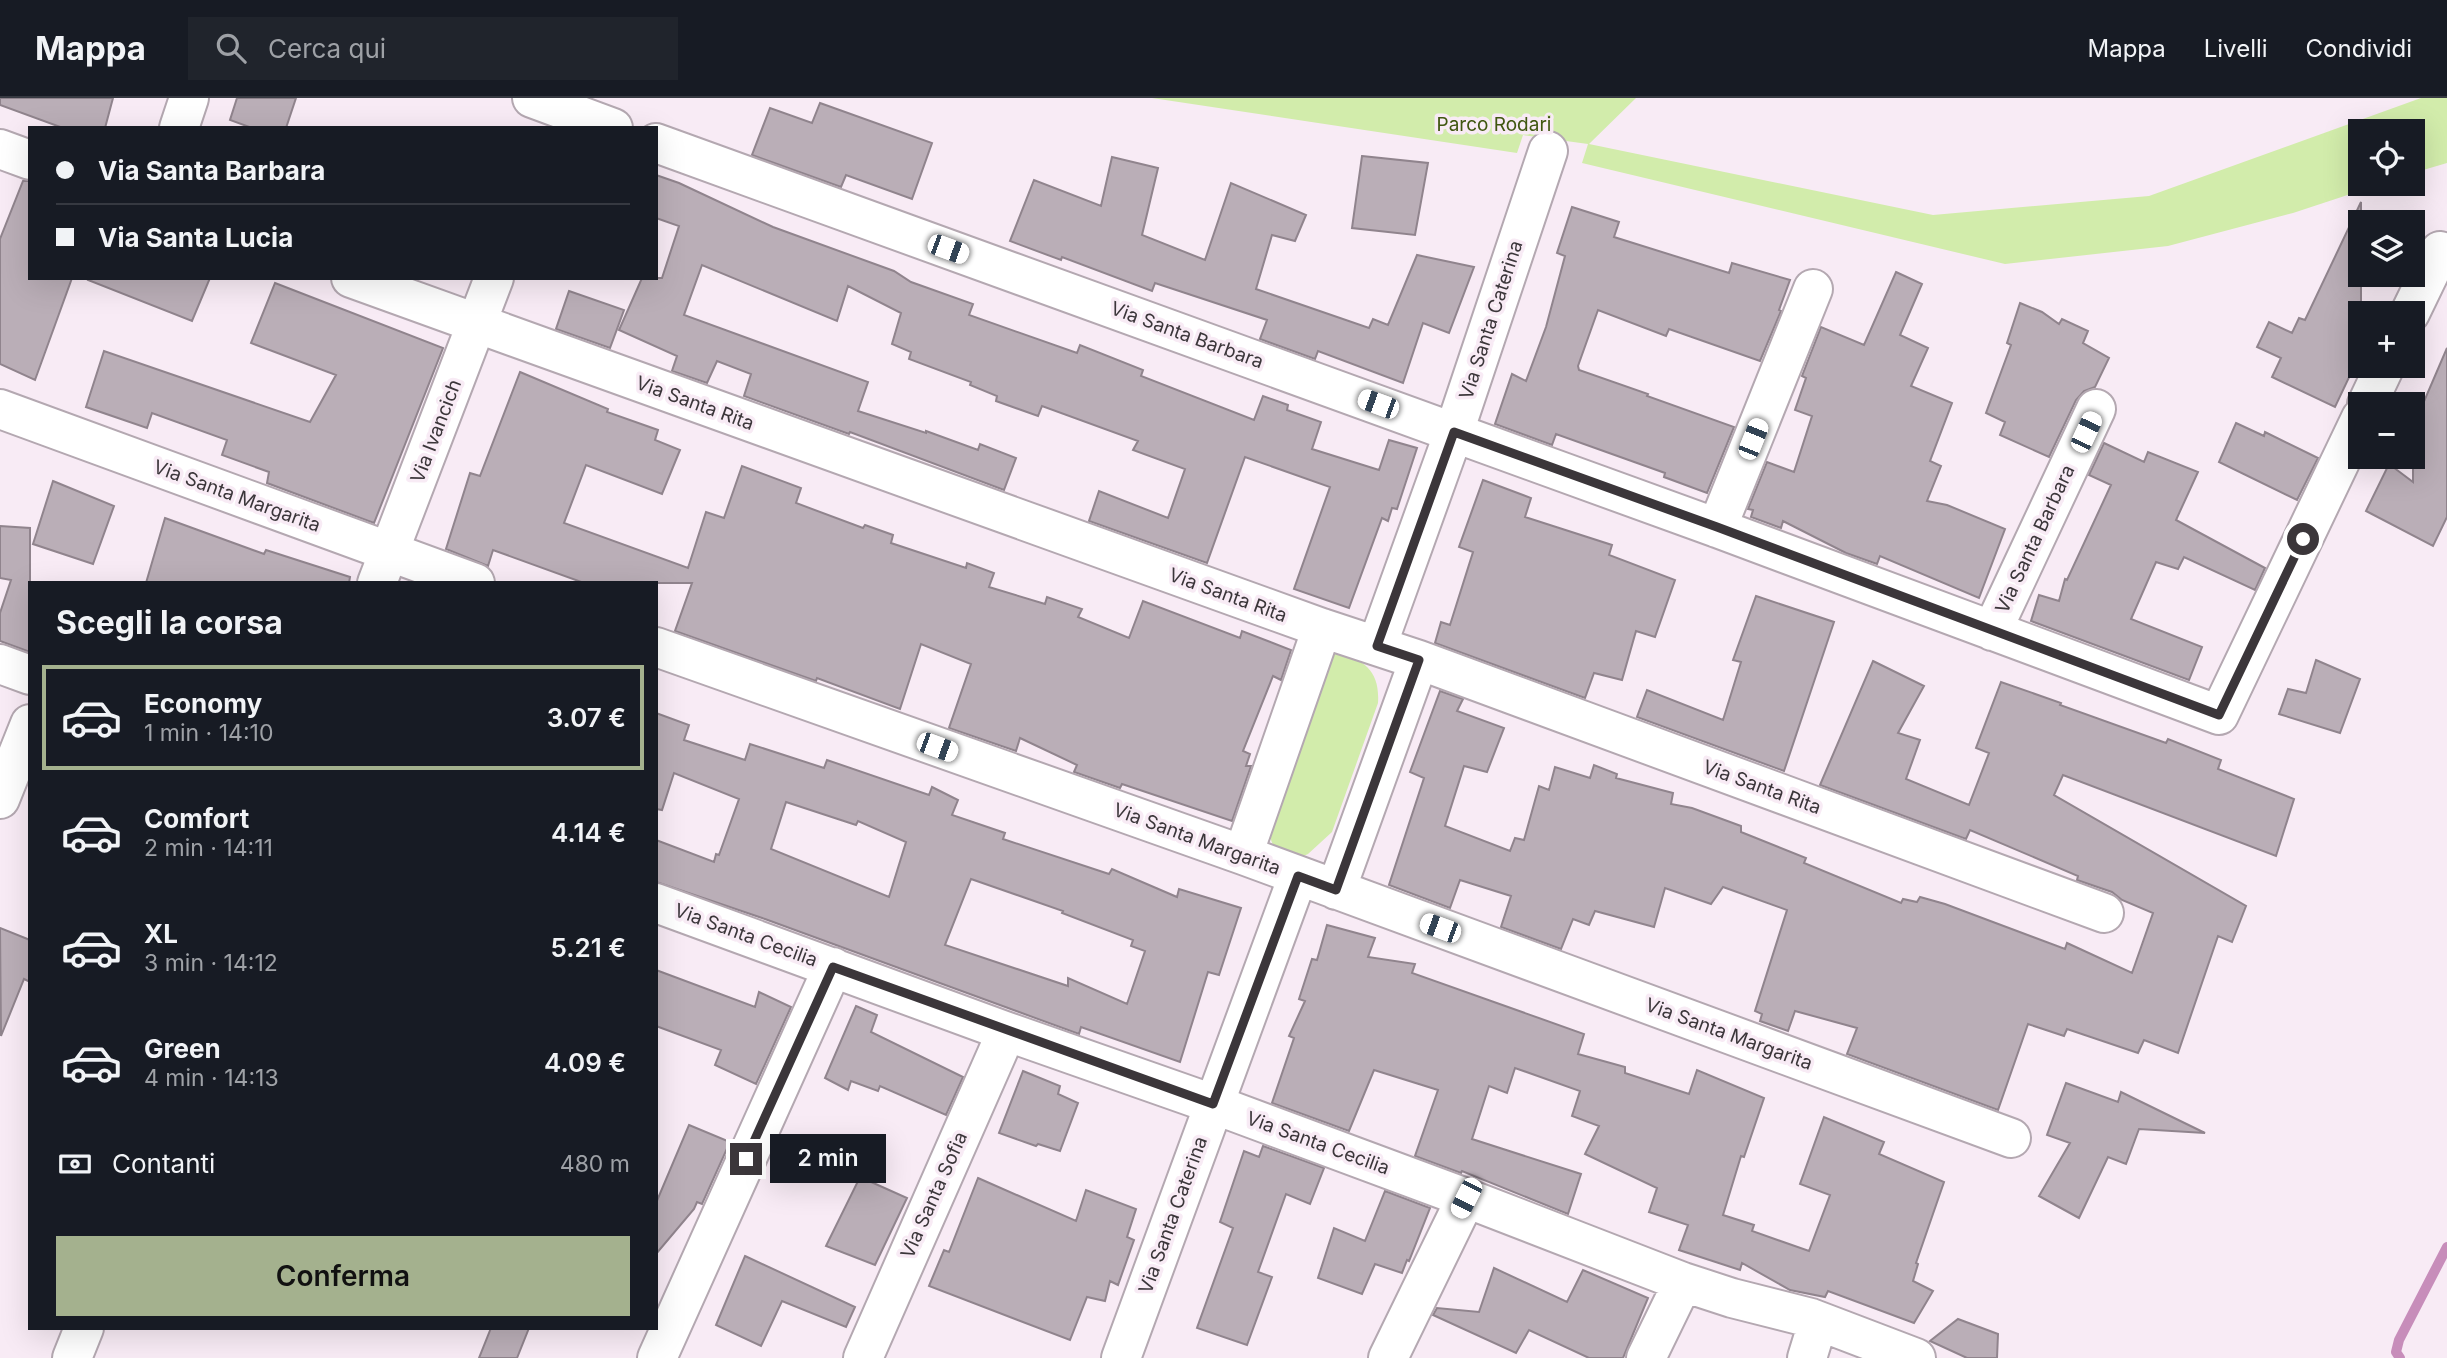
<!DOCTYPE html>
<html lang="it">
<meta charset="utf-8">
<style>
:root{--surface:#171b24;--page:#20242c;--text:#f1f3f6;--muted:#9ea1a6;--line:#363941;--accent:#a4b18e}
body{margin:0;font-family:Inter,sans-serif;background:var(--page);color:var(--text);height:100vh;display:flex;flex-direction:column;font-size:26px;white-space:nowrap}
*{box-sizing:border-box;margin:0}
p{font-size:23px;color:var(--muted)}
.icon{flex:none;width:38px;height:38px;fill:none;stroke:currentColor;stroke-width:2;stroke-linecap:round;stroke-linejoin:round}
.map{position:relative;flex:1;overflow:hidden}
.sheet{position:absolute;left:28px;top:483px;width:630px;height:749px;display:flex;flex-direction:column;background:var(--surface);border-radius:0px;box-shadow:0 7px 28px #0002}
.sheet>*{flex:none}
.hud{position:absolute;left:28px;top:28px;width:630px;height:154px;border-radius:0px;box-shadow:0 7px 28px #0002;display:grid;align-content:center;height:154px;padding:0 28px;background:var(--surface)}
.fabs{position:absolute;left:2348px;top:21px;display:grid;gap:14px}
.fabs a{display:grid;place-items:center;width:77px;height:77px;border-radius:0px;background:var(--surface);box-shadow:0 7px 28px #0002;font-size:35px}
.end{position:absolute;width:32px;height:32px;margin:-16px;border:9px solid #3b363a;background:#fff;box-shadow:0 0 0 4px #fff}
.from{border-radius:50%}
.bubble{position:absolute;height:49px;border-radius:0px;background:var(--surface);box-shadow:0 7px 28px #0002;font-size:23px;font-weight:600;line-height:49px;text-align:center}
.car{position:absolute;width:21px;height:42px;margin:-21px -10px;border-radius:9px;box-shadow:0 0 5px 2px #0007;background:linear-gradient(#fff 24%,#345 0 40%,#fff 0 76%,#345 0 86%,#fff 0)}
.hud b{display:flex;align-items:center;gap:24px;height:66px;font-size:26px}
.hud b+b{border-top:2px solid var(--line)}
.hud i{width:18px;height:18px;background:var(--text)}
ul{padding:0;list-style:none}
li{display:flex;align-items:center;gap:21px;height:105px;margin:0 14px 10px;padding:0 14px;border:4px solid transparent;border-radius:0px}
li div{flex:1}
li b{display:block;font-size:26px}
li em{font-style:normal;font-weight:600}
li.active{border-color:var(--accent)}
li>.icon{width:63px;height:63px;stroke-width:1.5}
h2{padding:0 28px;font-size:32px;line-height:84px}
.pay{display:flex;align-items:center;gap:18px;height:77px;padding:0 28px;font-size:26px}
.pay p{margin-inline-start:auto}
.primary-button{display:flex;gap:14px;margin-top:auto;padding:14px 28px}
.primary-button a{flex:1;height:80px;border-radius:0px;background:var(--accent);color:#111;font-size:28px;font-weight:600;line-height:80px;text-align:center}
header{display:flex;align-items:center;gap:42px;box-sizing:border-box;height:98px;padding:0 35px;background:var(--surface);border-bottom:2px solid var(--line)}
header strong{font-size:33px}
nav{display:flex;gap:38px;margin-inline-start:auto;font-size:24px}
.search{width:490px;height:63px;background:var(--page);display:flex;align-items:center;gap:18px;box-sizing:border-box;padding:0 24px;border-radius:0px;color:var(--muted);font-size:26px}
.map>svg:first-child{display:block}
.green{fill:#d2ecab}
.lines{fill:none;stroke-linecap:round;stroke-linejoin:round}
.stream{stroke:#c78dba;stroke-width:10}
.building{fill:#baaeb7;stroke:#90848d;stroke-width:2;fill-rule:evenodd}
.minor-casing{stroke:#b4a8b1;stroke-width:42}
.minor{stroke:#fff;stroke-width:38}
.route{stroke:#3b363a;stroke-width:9}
.labels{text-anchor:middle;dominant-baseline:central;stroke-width:7;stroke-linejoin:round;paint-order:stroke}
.park-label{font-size:19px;fill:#405710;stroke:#f8ebf5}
.street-label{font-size:19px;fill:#3b363a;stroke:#f8ebf5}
</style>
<header>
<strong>Mappa</strong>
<div class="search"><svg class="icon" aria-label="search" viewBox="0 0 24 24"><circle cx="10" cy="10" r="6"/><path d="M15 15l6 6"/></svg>Cerca qui</div>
<nav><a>Mappa</a><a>Livelli</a><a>Condividi</a></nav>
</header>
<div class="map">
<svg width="2447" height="1260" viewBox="0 0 2447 1260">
<rect width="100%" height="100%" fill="#f8ebf5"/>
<path class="green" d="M1152,0H1636L1589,46L1933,117L2149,98L2421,0H2447V65L2413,75V33H2361V86H2381L2293,115L2168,148L2005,166L1582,65L1588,46L1523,37L1517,55Z
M1338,554C1365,563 1380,573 1378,605L1332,734L1308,756L1297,761C1275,753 1272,752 1268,728L1333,556Z"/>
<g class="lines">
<path class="stream" d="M2400,1260L2396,1254L2399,1242L2447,1149"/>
</g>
<path class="building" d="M0,0H113L105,30H63L0,7Z
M237,0H296L286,30H252L230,22Z
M820,5L932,45L912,101L846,77L841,89L752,57L770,10L812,25Z
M1362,58L1428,65L1415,137L1352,130Z
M1112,59L1158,70L1142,137L1205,162L1231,85L1306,117L1295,143L1272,137L1256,191L1369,230L1373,221L1388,227L1417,157L1474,169L1449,235L1423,225L1403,285L1318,253L1315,261L1260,241L1267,222L1155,185L1152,193L1062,159L1061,162L1010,143L1034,82L1101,108Z
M656,77L679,85L773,129L894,173L911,184L973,206L969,217L1077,255L1080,247L1143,272L1141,278L1254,322L1263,298L1288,307L1287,312L1321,324L1312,351L1379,372L1389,342L1417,350L1397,411L1392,410L1388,423L1382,420L1349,510L1294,491L1330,389L1245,359L1207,465L1089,423L1099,393L1168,420L1185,371L1133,352L1138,343L1042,308L1038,318L996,303L997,298L970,287L971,284L909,261L911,254L892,246L901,215L848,188L837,223L702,167L684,217L868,284L858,313L926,335V333L978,352L980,346L1016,360L1004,392L850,334L849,336L744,298L751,276L717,263L707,285L672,273L677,258L619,232L642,180H662L679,128L656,120Z
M23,83H30V180H72L35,282L0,266V141Z
M2361,104V254L2335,309L2272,279L2281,260L2257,249L2269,224L2292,235L2299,220L2305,222Z
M1572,109L1619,124L1614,139L1729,175L1732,165L1790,182L1779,212L1781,213L1760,263L1669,231L1666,238L1598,212L1578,268L1579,272L1648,296L1647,298L1734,329L1707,395L1664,379L1665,375L1556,336L1552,347L1495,326L1512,276L1526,283L1546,229L1565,158L1557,155Z
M1896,174L1922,186L1900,237L1928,250L1911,288L1952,305L1930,363L1941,368L1927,403L1947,407L2005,431L1979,500L1880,458L1877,466L1846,455L1783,423L1781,430L1751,419L1753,412L1748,411L1767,364L1794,374L1812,318L1795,312L1806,280L1802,278L1821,229L1864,247Z
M89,180H210L192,223L88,182Z
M275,185L443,250L374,425L267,385L269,374L222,357L227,342L152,315L147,330L86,309L104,253L310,324L336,277L251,245Z
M569,193L624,212L610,250L556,231Z
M2020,205L2042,214L2059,226L2062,221L2088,233L2083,245L2109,260L2095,289L2084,293L2076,302L2049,359L2000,337L2005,324L1986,315L2011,247L2007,245Z
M2447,250V419L2433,448L2366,413L2389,366L2413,384V329Z
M520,274L608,311L607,314L658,332L655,342L680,352L662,396L586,367L564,425L688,470L706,414L724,420L742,368L801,390L796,405L863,430L865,427L893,437L891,445L966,470L967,465L994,475L989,489L1045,506L1047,499L1082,511L1078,519L1129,540L1143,503L1240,540L1242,533L1291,552L1281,582L1273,578L1243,653L1250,656L1246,668H1251L1232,723L1122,686L1120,690L1074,674L1077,667L1020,640L1016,653L949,630L971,566L921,546L900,611L817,580L816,583L675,533L692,485H584L493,452L488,468L446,451L470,375L480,378Z
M2236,325L2264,338L2265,334L2318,360L2297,402L2219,364Z
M2104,345L2144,364L2148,354L2198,374L2176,422L2265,470L2255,492L2184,459L2178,471L2156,464L2131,521L2202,549L2189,582L2031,523L2039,497L2059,503L2065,481L2067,482L2111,387L2089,377Z
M1483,382L1531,400L1525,419L1612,447L1609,457L1675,482L1655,539L1636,533L1622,582L1594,575L1585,600L1435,545L1441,524L1450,527L1473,454L1459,449Z
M53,383L114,408L93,466L33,446Z
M165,420L264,456L266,452L350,479L349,485H146Z
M0,428L30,430V554L0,543V515L11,482L0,480Z
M1756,498L1834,524L1784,673L1637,619L1647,592L1723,622L1741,564L1733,562Z
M2316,562L2360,581L2340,635L2279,616L2288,591L2306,595Z
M1873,563L1924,588L1898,635L1920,642L1906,681L1969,707L1989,655L1976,650L2001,584L2061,605L2060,607L2166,645L2168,641L2221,662L2218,671L2294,701L2276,758L2063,677L2054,697L2246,808L2232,844L2218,838L2178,955L2144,942L2138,955L2067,931L2064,938L2028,926L1998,1012L1847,956L1857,930L1795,913L1788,933L1760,923L1762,916L1755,913L1787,812L1723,789L1711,806L1665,790L1654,829L1595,813L1589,827L1573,821L1561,851L1501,829L1511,798L1460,782L1450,810L1389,787L1424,680L1410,674L1440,593L1463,601L1457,613L1504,630L1487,674L1464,668L1445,728L1510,753L1515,740L1524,742L1539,688L1549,692L1555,669L1590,680L1594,667L1617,676L1616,680L1673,695L1671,706L1692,710L1741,728V734L1806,760L1804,765L1901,805L1903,801L1917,804L1920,799L1945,806L2065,851L2067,845L2132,875L2153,815L2122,802L2112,794L2077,782L2078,778L1970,732L1966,741L1820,687Z
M656,615L689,627L684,642L745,662L750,646L824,670L827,662L929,697L932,689L958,702L952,717L1005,735L1003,741L1109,776L1112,771L1177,799L1179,791L1241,810L1219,877L1208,874L1180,964L1081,929L1079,936L765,821L656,784V742L714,764L716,756L719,757L739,701L674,675L662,712L656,711ZM786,704L856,727L858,723L906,744L889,799L771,751ZM971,781L1063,813L1062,815L1133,842L1131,848L1145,853L1127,906L1068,880V888L945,847Z
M1327,827L1375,840L1368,859L1415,866L1412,875L1584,936L1578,956L1625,969V975L1689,996L1697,972L1764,1000L1744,1059L1741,1058L1723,1117L1754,1127L1752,1133L1809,1153L1830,1097L1800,1086L1824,1019L1884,1044L1879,1056L1944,1084L1916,1165L1918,1166L1913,1183L1933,1193L1914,1225L1828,1193L1825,1199L1790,1192L1742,1165L1740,1172L1679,1152L1688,1127L1649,1114L1657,1090L1585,1056L1599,1028L1572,1018L1580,993L1515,970L1507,995L1489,988L1472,1041L1581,1076L1568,1116L1462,1073L1461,1075L1415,1058L1438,992L1374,972L1349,1033L1272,1005L1294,940L1289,938L1305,903L1299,901L1312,861L1317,862Z
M0,830L30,842V884L24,881L1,938Z
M656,872L755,909L759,894L791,909L756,986L715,967L721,952L656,928Z
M856,908L877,917L871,934L963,979L946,1017L880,988L878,993L851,983L848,992L825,980Z
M1023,973L1060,988L1058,996L1078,1005L1060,1053L1038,1046L1036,1048L999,1035Z
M2066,985L2118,1004L2121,994L2205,1035L2139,1031L2126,1066L2108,1059L2079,1120L2039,1098L2070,1045L2047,1037Z
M689,1027L730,1044L702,1106L697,1104L694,1111L656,1156V1105Z
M1263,1048L1324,1070L1310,1106L1286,1096L1258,1174L1272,1179L1247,1247L1197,1230L1233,1130L1220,1124L1244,1053L1259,1059Z
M860,1079L907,1100L875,1167L826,1148Z
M978,1080L1076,1123L1086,1092L1136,1111L1127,1139L1134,1142L1118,1187L1110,1183L1105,1203L1087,1199L1070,1242L929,1188L944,1152L949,1154Z
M1385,1093L1430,1110L1409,1163L1407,1162L1402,1175L1375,1166L1362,1196L1318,1180L1334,1130L1365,1143Z
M745,1158L855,1209L846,1229L782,1203L761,1248L716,1227Z
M1494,1170L1567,1204L1583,1172L1648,1200L1623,1260H1589L1529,1232L1516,1255L1433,1217L1437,1210L1479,1214Z
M1958,1221L1998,1236L1997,1260H1967L1930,1243Z
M491,1230H529L517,1260H479Z"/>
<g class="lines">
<defs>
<path id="minor" d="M532,0L613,30
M179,30L189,0
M656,45L1717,430L2219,617L2361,320
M0,51L30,62
M351,180L1322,530L1419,562L2104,815
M2410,215L2440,153
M2367,306L2385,268
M0,311L475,485
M1717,430L1813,191
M377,485L494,180
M1992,533L2096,311
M1377,548L1454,334L1548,53
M656,549L1243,757L2011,1040
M0,566L30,577
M0,701L30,626
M1243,757L1322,530
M1336,792L1419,562
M656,805L1005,933L1213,1006L1466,1100L1683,1184L1732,1200L1811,1220L1916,1260
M72,1260L84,1230
M657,1260L833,869
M863,1260L999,951L1005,933
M1121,1260L1298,778
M1388,1260L1466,1100
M1646,1260L1683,1184
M1807,1260L1815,1234L1811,1220"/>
</defs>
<use href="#minor" class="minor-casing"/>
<use href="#minor" class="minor"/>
</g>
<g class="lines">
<path class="route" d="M746,1061L833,869L1213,1006L1298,778L1336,792L1419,562L1377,548L1454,334L1717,429L2219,617L2303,441"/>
</g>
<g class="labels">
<g class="park-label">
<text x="1494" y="26">Parco Rodari</text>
</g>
<g class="street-label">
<text transform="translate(1491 222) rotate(-72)">Via Santa Caterina</text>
<text transform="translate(1187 237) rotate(20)">Via Santa Barbara</text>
<text transform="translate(695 305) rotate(20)">Via Santa Rita</text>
<text transform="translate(436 333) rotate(-69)">Via Ivancich</text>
<text transform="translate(237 398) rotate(20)">Via Santa Margarita</text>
<text transform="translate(2035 441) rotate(-65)">Via Santa Barbara</text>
<text transform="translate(1228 497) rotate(20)">Via Santa Rita</text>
<text transform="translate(1762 689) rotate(20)">Via Santa Rita</text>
<text transform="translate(1197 741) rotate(20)">Via Santa Margarita</text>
<text transform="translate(746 837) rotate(20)">Via Santa Cecilia</text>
<text transform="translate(1729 936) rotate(20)">Via Santa Margarita</text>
<text transform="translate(1318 1045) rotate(20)">Via Santa Cecilia</text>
<text transform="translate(934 1097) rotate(-66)">Via Santa Sofia</text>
<text transform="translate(1173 1117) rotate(-70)">Via Santa Caterina</text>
</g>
</g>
</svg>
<div class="fabs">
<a><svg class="icon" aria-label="locate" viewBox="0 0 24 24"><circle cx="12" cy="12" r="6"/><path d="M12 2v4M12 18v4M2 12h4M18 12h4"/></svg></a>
<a><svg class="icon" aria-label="layers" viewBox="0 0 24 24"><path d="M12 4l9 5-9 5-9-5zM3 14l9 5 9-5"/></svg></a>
<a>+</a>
<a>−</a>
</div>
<i class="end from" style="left:2303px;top:441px"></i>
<i class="end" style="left:746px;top:1061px"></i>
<div class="bubble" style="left:770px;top:1036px;width:116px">2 min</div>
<i class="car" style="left:948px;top:151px;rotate:110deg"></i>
<i class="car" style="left:1378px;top:306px;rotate:290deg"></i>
<i class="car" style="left:2086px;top:334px;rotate:25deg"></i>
<i class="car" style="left:1753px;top:341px;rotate:22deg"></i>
<i class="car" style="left:937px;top:649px;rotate:110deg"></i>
<i class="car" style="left:1440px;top:830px;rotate:290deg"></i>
<i class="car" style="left:1466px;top:1100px;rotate:207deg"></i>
<div class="hud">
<b><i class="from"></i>Via Santa Barbara</b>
<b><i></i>Via Santa Lucia</b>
</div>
<section class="sheet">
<h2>Scegli la corsa</h2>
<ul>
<li class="active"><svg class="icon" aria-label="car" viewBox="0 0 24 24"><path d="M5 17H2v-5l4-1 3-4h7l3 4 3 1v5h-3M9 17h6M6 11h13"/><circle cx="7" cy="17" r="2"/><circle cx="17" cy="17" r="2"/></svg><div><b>Economy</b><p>1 min · 14:10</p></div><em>3.07 €</em></li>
<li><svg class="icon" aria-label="car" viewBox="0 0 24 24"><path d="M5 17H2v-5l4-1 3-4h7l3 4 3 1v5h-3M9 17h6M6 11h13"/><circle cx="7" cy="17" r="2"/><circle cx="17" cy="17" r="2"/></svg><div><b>Comfort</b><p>2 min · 14:11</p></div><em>4.14 €</em></li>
<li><svg class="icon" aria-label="car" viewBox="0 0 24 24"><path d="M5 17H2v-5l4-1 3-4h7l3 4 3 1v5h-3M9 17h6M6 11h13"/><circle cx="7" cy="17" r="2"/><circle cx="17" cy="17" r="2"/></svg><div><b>XL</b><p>3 min · 14:12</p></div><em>5.21 €</em></li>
<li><svg class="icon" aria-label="car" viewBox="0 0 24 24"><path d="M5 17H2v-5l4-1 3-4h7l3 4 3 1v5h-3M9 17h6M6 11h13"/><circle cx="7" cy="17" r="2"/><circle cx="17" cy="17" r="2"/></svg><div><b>Green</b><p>4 min · 14:13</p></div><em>4.09 €</em></li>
</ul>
<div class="pay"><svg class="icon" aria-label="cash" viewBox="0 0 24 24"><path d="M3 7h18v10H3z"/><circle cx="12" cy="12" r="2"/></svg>Contanti<p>480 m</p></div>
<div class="primary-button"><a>Conferma</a></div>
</section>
</div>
